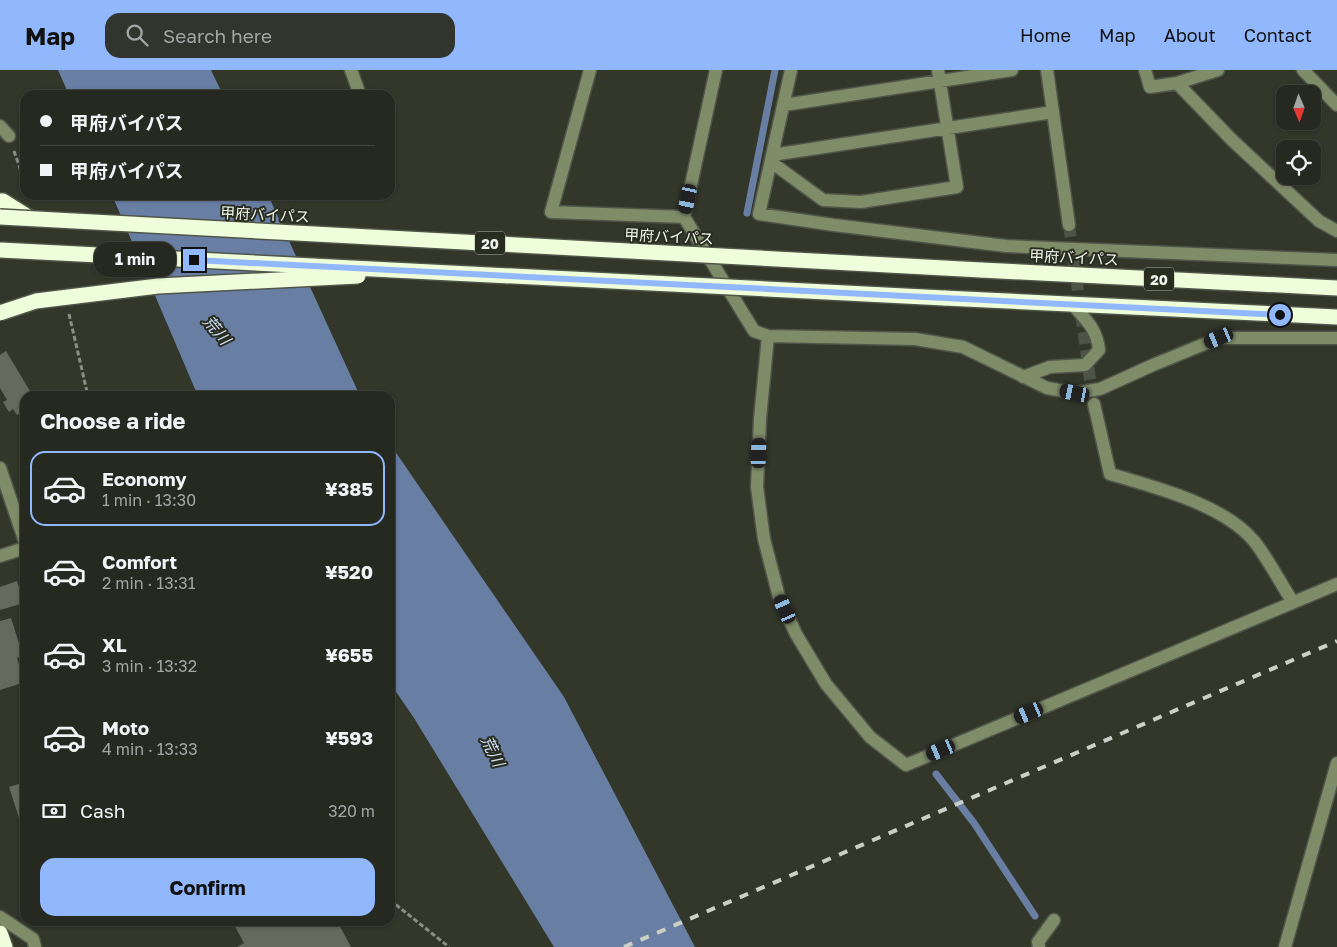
<!DOCTYPE html>
<meta charset="utf-8">
<style>
:root{--surface:#262920;--page:#32352d;--text:#f1f3f6;--muted:#a4a6a5;--line:#42453e;--accent:#91b8fd}
body{margin:0;font-family:"Golos Text","Noto Sans JP",sans-serif;background:var(--page);color:var(--text);height:100vh;display:flex;flex-direction:column;font-size:19px;white-space:nowrap}
*{box-sizing:border-box;margin:0}
p{font-size:16px;color:var(--muted)}
.icon{flex:none;width:28px;height:28px;fill:none;stroke:currentColor;stroke-width:2;stroke-linecap:round;stroke-linejoin:round}
.map{position:relative;flex:1;overflow:hidden}
.side{position:absolute;left:20px;top:321px;width:375px;height:535px;display:flex;flex-direction:column;background:var(--surface);border-radius:15px;box-shadow:0 1px 4px #0004,0 0 0 1px var(--line)}
.side>*{flex:none}
.guide{position:absolute;left:20px;top:20px;width:375px;height:110px;border-radius:15px;box-shadow:0 1px 4px #0004,0 0 0 1px var(--line);display:grid;align-content:center;height:110px;padding:0 20px;background:var(--surface)}
.needle{width:32px;rotate:178deg}
.controls{position:absolute;left:1276px;top:15px;display:grid;gap:10px}
.controls a{display:grid;place-items:center;width:45px;height:45px;border-radius:10px;background:var(--surface);box-shadow:0 1px 4px #0004,0 0 0 1px var(--line);font-size:25px}
.end{position:absolute;width:22px;height:22px;margin:-11px;border:6px solid #91b8fd;background:#111;box-shadow:0 0 0 2px #111}
.from{border-radius:50%}
.bubble{position:absolute;height:35px;border-radius:15px;background:var(--surface);box-shadow:0 1px 4px #0004,0 0 0 1px var(--line);font-size:16px;font-weight:700;line-height:35px;text-align:center}
.car{position:absolute;width:15px;height:30px;margin:-15px -8px;border-radius:6px;box-shadow:0 0 4px 1px #0007;background:linear-gradient(#222 24%,#8ab4d8 0 40%,#222 0 76%,#8ab4d8 0 86%,#222 0)}
.guide b{display:flex;align-items:center;gap:18px;height:48px;font-size:19px}
.guide b+b{border-top:1px solid var(--line)}
.guide i{width:12px;height:12px;background:var(--text)}
ul{padding:0;list-style:none}
li{display:flex;align-items:center;gap:15px;height:75px;margin:0 10px 8px;padding:0 10px;border:2px solid transparent;border-radius:15px}
li div{flex:1}
li b{display:block;font-size:19px}
li em{font-style:normal;font-weight:700}
li.active{border-color:var(--accent)}
li>.icon{width:45px;height:45px;stroke-width:1.5}
h2{padding:0 20px;font-size:22px;line-height:60px}
.pay{display:flex;align-items:center;gap:12px;height:55px;padding:0 20px;font-size:19px}
.pay p{margin-inline-start:auto}
.primary-button{display:flex;gap:10px;margin-top:auto;padding:10px 20px}
.primary-button a{flex:1;height:58px;border-radius:15px;background:var(--accent);color:#111;font-size:20px;font-weight:700;line-height:58px;text-align:center}
header{display:flex;align-items:center;gap:30px;box-sizing:border-box;height:70px;padding:0 25px;background:var(--accent);color:#111}
header strong{font-size:24px}
nav{display:flex;gap:28px;margin-inline-start:auto;font-size:18px}
.search{width:350px;height:45px;background:var(--page);display:flex;align-items:center;gap:12px;box-sizing:border-box;padding:0 18px;border-radius:15px;color:var(--muted);font-size:19px}
.map>svg:first-child{display:block}
.water{fill:#697ea3}
.lines{fill:none;stroke-linecap:round;stroke-linejoin:round}
.stream{stroke:#697ea3;stroke-width:7}
.building{fill:#646a5c}
.minor-tunnel{stroke:#4e5347;stroke-width:12;stroke-dasharray:12 6;stroke-linecap:butt}
.minor-casing{stroke:#505549;stroke-width:15}
.highway-casing{stroke:#505549;stroke-width:18}
.path{stroke:#8a8f84;stroke-width:3;stroke-dasharray:5 2.5;stroke-linecap:butt}
.minor{stroke:#7e8c68;stroke-width:12}
.highway{stroke:#effeda;stroke-width:15}
.rail{stroke:#cbd0c6;stroke-width:4;stroke-dasharray:9 9;stroke-linecap:butt}
.highway-bridge-casing{stroke:#505549;stroke-width:18;stroke-linecap:butt}
.highway-bridge{stroke:#effeda;stroke-width:15}
.route{stroke:#91b8fd;stroke-width:6}
.labels{text-anchor:middle;dominant-baseline:central;stroke-width:4;stroke-linejoin:round;paint-order:stroke}
.shield{fill:#282d20;stroke:#b4b8ae;stroke-width:1}
.shield-label{font-size:14px;font-weight:bold;fill:#f0f4eb}
.street-label{font-size:15px;fill:#f0f4eb;stroke:#282d20}
.water-label{font-size:16px;font-style:italic;fill:#d0dff7;stroke:#282d20}
</style>
<header>
<strong>Map</strong>
<div class="search"><svg class="icon" aria-label="search" viewBox="0 0 24 24"><circle cx="10" cy="10" r="6"/><path d="M15 15l6 6"/></svg>Search here</div>
<nav><a>Home</a><a>Map</a><a>About</a><a>Contact</a></nav>
</header>
<div class="map">
<svg width="1337" height="877" viewBox="0 0 1337 877">
<rect width="100%" height="100%" fill="#32372a"/>
<path class="water" d="M58,0H211L223,25H69Z
M112,125H268L360,326H198Z
M390,374L564,627L695,877H554L414,648L390,613Z"/>
<g class="lines">
<path class="stream" d="M747,143L775,0
M936,704L974,753L1035,846"/>
</g>
<path class="building" d="M6,281L33,326H25V340L17,345L13,339L9,342L3,332L7,330L0,318V285Z
M17,511L24,533L0,540V517Z
M11,548L23,586L17,588L25,612L0,620V551Z
M25,712V753L21,754L9,717Z
M232,851H337L351,877H237L244,873Z"/>
<g class="lines">
<path class="minor-tunnel" d="M1069,155L1093,331"/>
<defs>
<path id="minor" d="M351,0L360,25
M590,0L551,142L684,147L754,261L768,266L915,269L963,277L1047,318L1075,323L1100,319L1153,295L1219,268H1337
M791,0L759,144L834,155L1006,176L1337,190
M1047,0L1069,155
M1145,0L1150,17L1177,13L1231,69L1319,151L1337,161
M1303,0L1337,35
M1177,13L1218,0
M784,35L1012,0
M0,56L9,66
M772,85L1053,42
M771,92L823,130L861,132L957,117L938,0
M684,147L716,0
M768,266L760,349L757,417L764,469L779,527L796,564L826,614L870,667L906,695L1337,514
M1023,307L1050,297L1085,295L1099,280C1097,259 1086,250 1073,235
M1094,334L1110,404C1154,417 1223,434 1254,471C1269,490 1280,513 1293,532
M0,398L25,472
M0,486L25,478
M0,847L33,869L35,877
M1039,877L1038,872L1054,850
M1285,877L1337,693"/>
<path id="highway" d="M0,131H3L30,148
M981,200L1337,218
M944,228L1337,247
M0,863L5,877"/>
</defs>
<use href="#minor" class="minor-casing"/>
<use href="#highway" class="highway-casing"/>
<path class="path" d="M14,81L25,113
M69,244L88,326
M390,830L449,877"/>
<use href="#minor" class="minor"/>
<use href="#highway" class="highway"/>
<path class="rail" d="M624,877L1337,571"/>
<defs>
<path id="highway-bridge" d="M0,147L981,200
M0,180L944,228
M0,243L36,231L158,216L358,206"/>
</defs>
<use href="#highway-bridge" class="highway-bridge-casing"/>
<use href="#highway-bridge" class="highway-bridge"/>
</g>
<g class="lines">
<path class="route" d="M194,190L1280,245"/>
</g>
<g class="labels">
<g class="shield">
<rect x="475" y="161.5" width="30" height="23" rx="4"/>
<rect x="1144" y="197.5" width="30" height="23" rx="4"/>
</g>
<g class="shield-label">
<text x="490" y="173">20</text>
<text x="1159" y="209">20</text>
</g>
<g class="street-label">
<text transform="translate(265 144) rotate(3)">甲府バイパス</text>
<text transform="translate(669 166) rotate(3)">甲府バイパス</text>
<text transform="translate(1074 187) rotate(3)">甲府バイパス</text>
</g>
<g class="water-label">
<text transform="translate(217 260) rotate(50)">荒川</text>
<text transform="translate(493 681) rotate(64)">荒川</text>
</g>
</g>
</svg>
<div class="controls">
<a><svg class="needle" viewBox="-14 -14 28 28"><path d="M0-13l5 13h-10z" fill="#e53935"/><path d="M0 13l5-13h-10z" fill="#a4a6a5"/></svg></a>
<a><svg class="icon" aria-label="locate" viewBox="0 0 24 24"><circle cx="12" cy="12" r="6"/><path d="M12 2v4M12 18v4M2 12h4M18 12h4"/></svg></a>
</div>
<i class="end from" style="left:1280px;top:245px"></i>
<i class="end" style="left:194px;top:190px"></i>
<div class="bubble" style="left:94px;top:172px;width:82px">1 min</div>
<i class="car" style="left:688px;top:129px;rotate:192deg"></i>
<i class="car" style="left:1219px;top:268px;rotate:248deg"></i>
<i class="car" style="left:1075px;top:323px;rotate:281deg"></i>
<i class="car" style="left:759px;top:383px;rotate:2deg"></i>
<i class="car" style="left:785px;top:539px;rotate:336deg"></i>
<i class="car" style="left:1029px;top:643px;rotate:247deg"></i>
<i class="car" style="left:941px;top:680px;rotate:247deg"></i>
<div class="guide">
<b><i class="from"></i>甲府バイパス</b>
<b><i></i>甲府バイパス</b>
</div>
<section class="side">
<h2>Choose a ride</h2>
<ul>
<li class="active"><svg class="icon" aria-label="car" viewBox="0 0 24 24"><path d="M5 17H2v-5l4-1 3-4h7l3 4 3 1v5h-3M9 17h6M6 11h13"/><circle cx="7" cy="17" r="2"/><circle cx="17" cy="17" r="2"/></svg><div><b>Economy</b><p>1 min · 13:30</p></div><em>¥385</em></li>
<li><svg class="icon" aria-label="car" viewBox="0 0 24 24"><path d="M5 17H2v-5l4-1 3-4h7l3 4 3 1v5h-3M9 17h6M6 11h13"/><circle cx="7" cy="17" r="2"/><circle cx="17" cy="17" r="2"/></svg><div><b>Comfort</b><p>2 min · 13:31</p></div><em>¥520</em></li>
<li><svg class="icon" aria-label="car" viewBox="0 0 24 24"><path d="M5 17H2v-5l4-1 3-4h7l3 4 3 1v5h-3M9 17h6M6 11h13"/><circle cx="7" cy="17" r="2"/><circle cx="17" cy="17" r="2"/></svg><div><b>XL</b><p>3 min · 13:32</p></div><em>¥655</em></li>
<li><svg class="icon" aria-label="car" viewBox="0 0 24 24"><path d="M5 17H2v-5l4-1 3-4h7l3 4 3 1v5h-3M9 17h6M6 11h13"/><circle cx="7" cy="17" r="2"/><circle cx="17" cy="17" r="2"/></svg><div><b>Moto</b><p>4 min · 13:33</p></div><em>¥593</em></li>
</ul>
<div class="pay"><svg class="icon" aria-label="cash" viewBox="0 0 24 24"><path d="M3 7h18v10H3z"/><circle cx="12" cy="12" r="2"/></svg>Cash<p>320 m</p></div>
<div class="primary-button"><a>Confirm</a></div>
</section>
</div>
